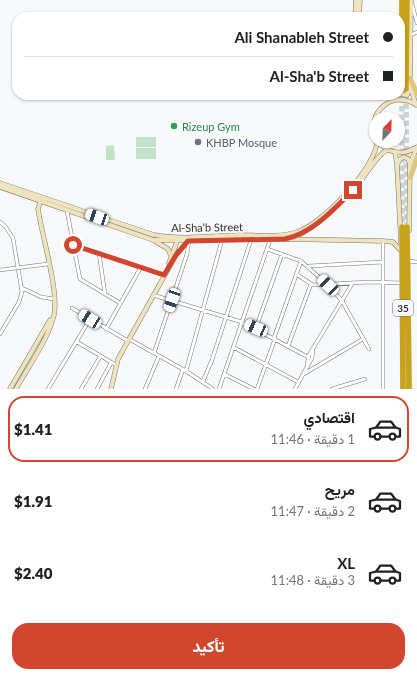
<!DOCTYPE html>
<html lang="ar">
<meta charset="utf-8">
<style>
:root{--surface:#fff;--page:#f6f6f6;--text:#202124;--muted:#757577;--line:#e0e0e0;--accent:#d24630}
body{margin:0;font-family:Lato,Vazirmatn,sans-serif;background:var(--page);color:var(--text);direction:rtl;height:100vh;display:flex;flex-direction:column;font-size:15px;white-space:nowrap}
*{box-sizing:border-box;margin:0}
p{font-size:13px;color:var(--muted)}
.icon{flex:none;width:22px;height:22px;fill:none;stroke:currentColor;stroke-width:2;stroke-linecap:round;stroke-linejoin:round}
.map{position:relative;height:389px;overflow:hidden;direction:ltr}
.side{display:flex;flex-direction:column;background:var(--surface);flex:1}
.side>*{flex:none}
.top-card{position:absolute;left:12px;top:12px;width:393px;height:88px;border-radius:16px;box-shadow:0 1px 3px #0004;direction:rtl;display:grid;align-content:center;height:88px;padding:0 12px;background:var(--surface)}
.needle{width:26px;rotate:23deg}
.fabs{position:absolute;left:369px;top:112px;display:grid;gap:8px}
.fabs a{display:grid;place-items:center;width:36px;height:36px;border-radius:50%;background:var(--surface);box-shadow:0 1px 3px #0004;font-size:20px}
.end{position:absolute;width:18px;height:18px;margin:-9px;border:5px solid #d24630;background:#fff;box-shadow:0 0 0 2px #fff}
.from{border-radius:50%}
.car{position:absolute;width:12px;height:24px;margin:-12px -6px;border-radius:5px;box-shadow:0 0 3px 1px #0007;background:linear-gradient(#fff 24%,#345 0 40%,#fff 0 76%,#345 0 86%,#fff 0)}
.top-card b{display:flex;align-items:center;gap:14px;height:38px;font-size:15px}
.top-card b+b{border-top:1px solid var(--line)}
.top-card i{width:10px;height:10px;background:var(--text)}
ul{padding:7px 0 0;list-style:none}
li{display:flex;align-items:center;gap:12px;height:66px;margin:0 8px 6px;padding:0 4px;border:2px solid transparent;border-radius:16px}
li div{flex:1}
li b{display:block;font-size:15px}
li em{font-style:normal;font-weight:800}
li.selected{border-color:var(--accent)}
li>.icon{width:36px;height:36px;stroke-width:1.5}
.cta{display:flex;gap:8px;margin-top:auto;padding:8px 12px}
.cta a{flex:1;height:46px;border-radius:16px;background:var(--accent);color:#fff;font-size:16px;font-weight:800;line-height:46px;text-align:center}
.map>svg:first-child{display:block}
.green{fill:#c3e2c8}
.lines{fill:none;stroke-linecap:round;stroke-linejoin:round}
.highway-tunnel{stroke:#cfd0d2;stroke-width:5.5;stroke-dasharray:5.5 3;stroke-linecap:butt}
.street-casing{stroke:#757678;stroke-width:4}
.secondary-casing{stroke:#757678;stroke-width:5}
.primary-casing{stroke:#d2d2d2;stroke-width:5.5}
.highway-casing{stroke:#d2d2d2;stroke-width:6}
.street{stroke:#fff;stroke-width:3}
.secondary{stroke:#eee3ba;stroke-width:4}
.primary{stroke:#dec776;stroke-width:4.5}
.highway{stroke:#c8a21a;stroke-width:5.5}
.route{stroke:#d24630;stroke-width:5}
.leisure-dot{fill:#2e9e5b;stroke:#f6f8fa;stroke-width:1.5}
.worship-dot{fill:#6b7280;stroke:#f6f8fa;stroke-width:1.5}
.labels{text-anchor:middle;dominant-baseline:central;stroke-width:4;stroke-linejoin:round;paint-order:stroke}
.shield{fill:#f6f8fa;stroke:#6d6d6f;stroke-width:1}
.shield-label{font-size:10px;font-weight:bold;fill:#323233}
.leisure-label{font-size:11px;fill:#27864d;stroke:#f6f8fa;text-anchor:start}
.worship-label{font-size:11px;fill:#5b616d;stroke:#f6f8fa;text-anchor:start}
.street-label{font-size:11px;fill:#323233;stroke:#f6f8fa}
</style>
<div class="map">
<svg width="417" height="389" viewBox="0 0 417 389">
<rect width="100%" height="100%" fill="#f6f8fa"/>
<path class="green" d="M136,137H149V147H136Z
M149,137H156V147H149Z
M114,145L115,160H106V146Z
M136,148H156V159H136Z"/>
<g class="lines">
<path class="highway-tunnel" d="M402,89V227
M406,95L407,227"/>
<defs>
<path id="street" d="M412,4L417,23
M411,35L417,32
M67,211L80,279L120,303
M0,222L5,226L13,238L22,292L19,302L0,334
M73,245L164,275
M267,249L301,261L328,285L342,301L369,349
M99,253L105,294
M408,261L417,262
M309,266L383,262
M0,270L48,264
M296,274L313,285L369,282L403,283
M22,288L41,297L54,299
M153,295L242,322L308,357
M72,308L128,341
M256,328L282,254
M106,329L141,267
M274,338L301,261
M129,339L186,371L213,389
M77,342L116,365
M288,346L311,284
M233,347L298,382
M154,353L187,254L189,241
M307,364L309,355L352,284
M186,371L222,240
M224,374L254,389
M302,375L363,339
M203,381L212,360L251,240
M48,389L90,319
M81,389L100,357
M97,389L111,363
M145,389L159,356
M176,389L183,369
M219,389L270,240
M257,389L275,339
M295,389L312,358L313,351
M332,389L365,379
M383,389V241"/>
<path id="secondary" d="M411,0L410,86L416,105
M355,17L356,0
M359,17L360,0
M400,94L407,95L410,88
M376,137C366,113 392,90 415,104
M378,141C387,153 402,156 415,148
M395,152L397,165L401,243
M398,163L400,159L404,157L408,159L410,164
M0,183L154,235C182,240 211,236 239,235C258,235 279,238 297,232C321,225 377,167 377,141
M0,187L153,240L285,239L383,241L393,242L402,252
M354,189C363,180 379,151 388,150
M409,231L410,164L417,147
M290,238L301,234L312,227
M155,241L168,249L171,256
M169,263L178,239
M10,389L50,320
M16,389C28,367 48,340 54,315C59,291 42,236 38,209L41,199
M111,389L118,359L176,255L188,241"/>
<path id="primary" d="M410,78L417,94
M410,178L417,158"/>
<path id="highway" d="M402,0V89
M406,89L407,0
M402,227L403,389
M407,227L409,389"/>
</defs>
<use href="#street" class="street-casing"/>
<use href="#secondary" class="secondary-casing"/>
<use href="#primary" class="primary-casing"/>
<use href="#highway" class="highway-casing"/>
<use href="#street" class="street"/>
<use href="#secondary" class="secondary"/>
<use href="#primary" class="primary"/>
<use href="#highway" class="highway"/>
</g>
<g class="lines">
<path class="route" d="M73,245L164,275L176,255L188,241L285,239C313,233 334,209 353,190"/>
</g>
<circle class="leisure-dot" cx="174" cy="126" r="4"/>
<circle class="worship-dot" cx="198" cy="142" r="4"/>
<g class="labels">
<rect class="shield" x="393" y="300" width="20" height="16" rx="3"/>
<g class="shield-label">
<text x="403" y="308">35</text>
</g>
<g class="leisure-label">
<text x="182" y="126">Rizeup Gym</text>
</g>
<g class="worship-label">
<text x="206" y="142">KHBP Mosque</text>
</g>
<g class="street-label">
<text transform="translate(207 227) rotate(-1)">Al-Sha'b Street</text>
</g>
</g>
</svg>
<div class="fabs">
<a><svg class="needle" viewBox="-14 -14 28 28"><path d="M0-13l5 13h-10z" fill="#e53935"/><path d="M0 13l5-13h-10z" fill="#757577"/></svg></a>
</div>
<i class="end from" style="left:73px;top:245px"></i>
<i class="end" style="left:353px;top:190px"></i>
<i class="car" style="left:97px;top:217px;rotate:289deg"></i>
<i class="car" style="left:328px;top:285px;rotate:314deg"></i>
<i class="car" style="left:172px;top:300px;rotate:199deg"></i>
<i class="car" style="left:90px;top:319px;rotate:302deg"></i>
<i class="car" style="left:256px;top:328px;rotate:293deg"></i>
<div class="top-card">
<b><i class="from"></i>Ali Shanableh Street</b>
<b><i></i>Al-Sha'b Street</b>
</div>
</div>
<section class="side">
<ul>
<li class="selected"><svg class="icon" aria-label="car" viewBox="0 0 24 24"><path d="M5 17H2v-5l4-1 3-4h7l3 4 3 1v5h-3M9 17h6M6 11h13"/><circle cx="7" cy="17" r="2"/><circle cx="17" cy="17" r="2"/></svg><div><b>اقتصادي</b><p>1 دقيقة · 11:46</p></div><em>$1.41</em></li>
<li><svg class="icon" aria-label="car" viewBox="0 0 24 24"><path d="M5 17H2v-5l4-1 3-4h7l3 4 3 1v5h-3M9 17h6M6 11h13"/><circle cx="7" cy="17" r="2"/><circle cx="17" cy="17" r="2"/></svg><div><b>مريح</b><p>2 دقيقة · 11:47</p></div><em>$1.91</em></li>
<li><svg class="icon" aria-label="car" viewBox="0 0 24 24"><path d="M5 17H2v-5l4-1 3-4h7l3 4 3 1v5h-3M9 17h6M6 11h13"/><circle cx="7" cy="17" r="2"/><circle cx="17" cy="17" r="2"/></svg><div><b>XL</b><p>3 دقيقة · 11:48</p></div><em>$2.40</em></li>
</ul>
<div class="cta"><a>تأكيد</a></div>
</section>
